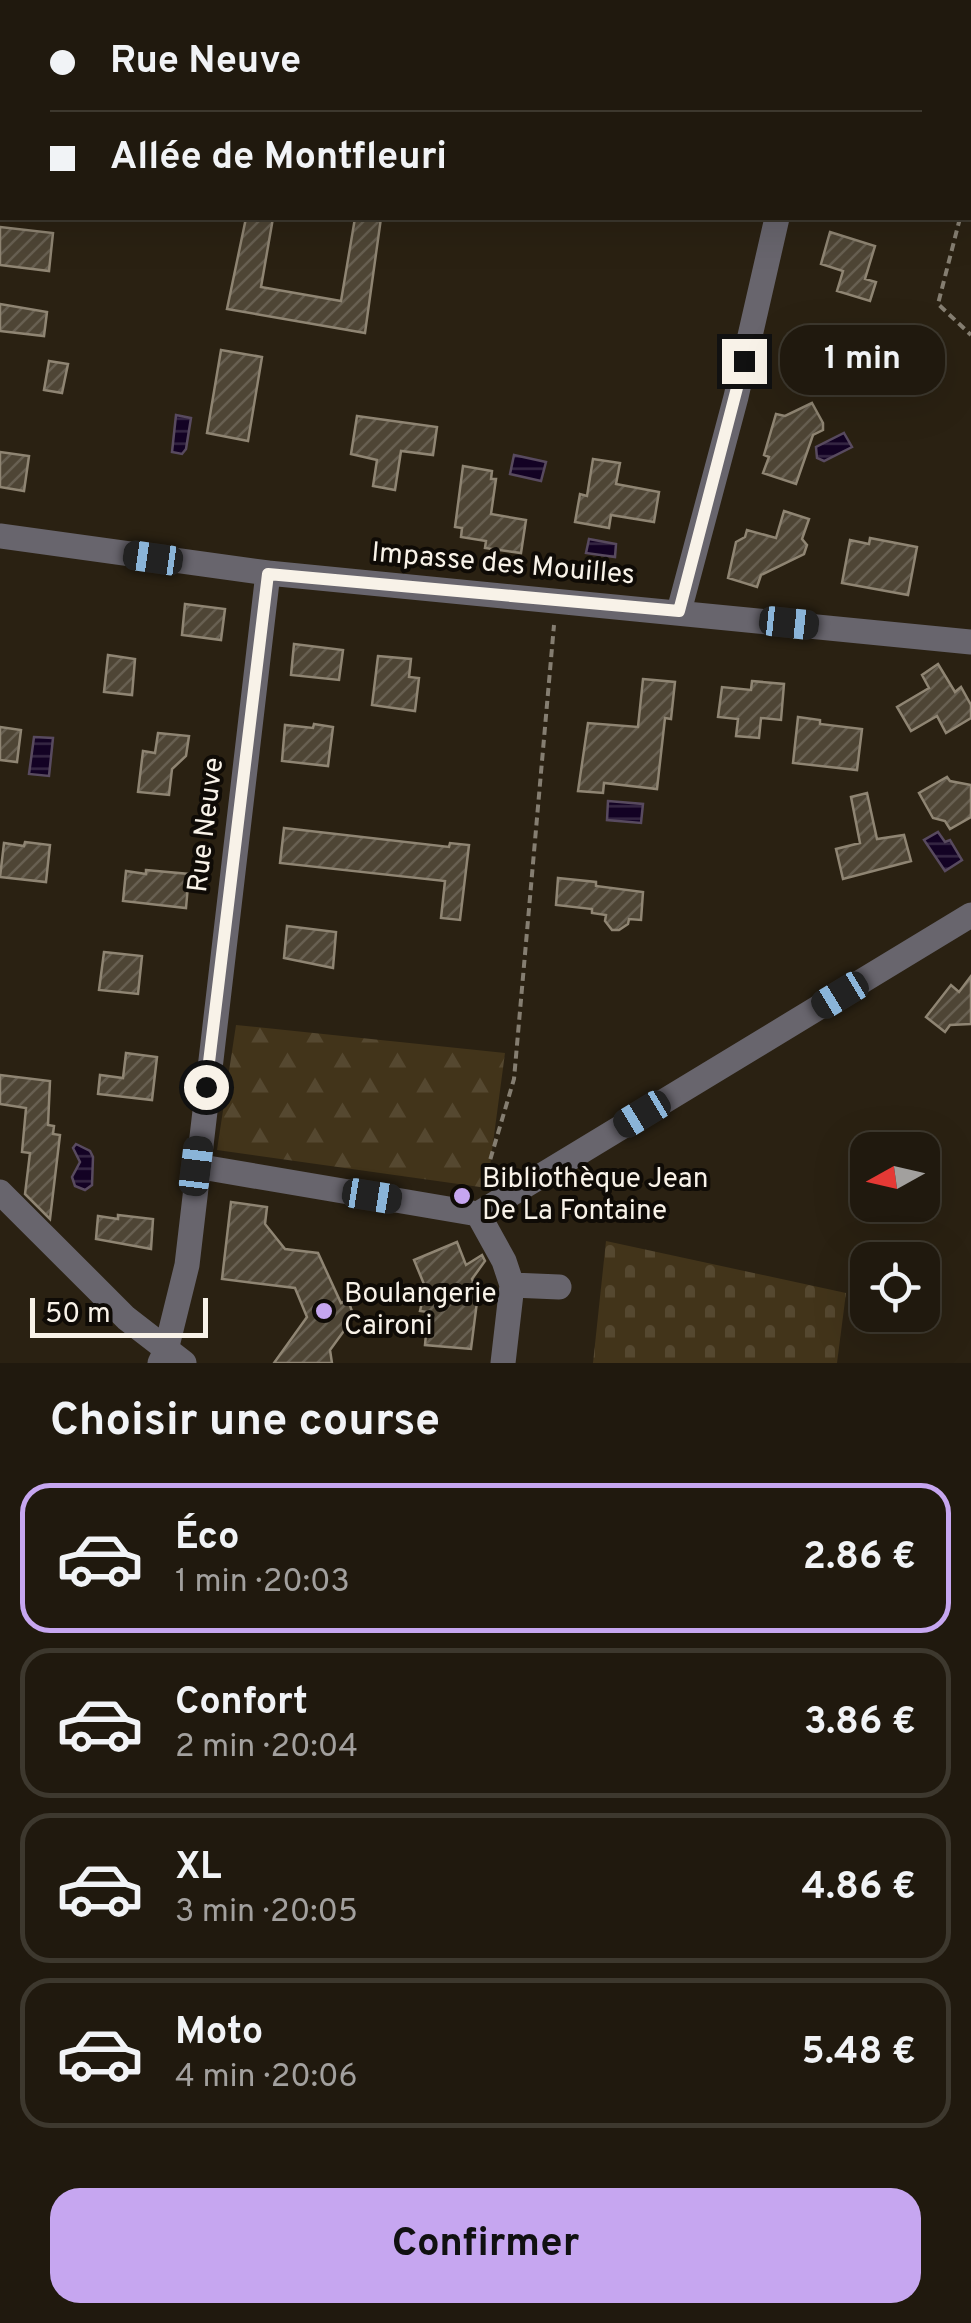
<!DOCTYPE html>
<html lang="fr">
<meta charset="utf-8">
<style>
:root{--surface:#20190e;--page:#282217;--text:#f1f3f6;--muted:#a2a09e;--line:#3d382e;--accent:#c6a6f0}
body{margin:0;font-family:Overpass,sans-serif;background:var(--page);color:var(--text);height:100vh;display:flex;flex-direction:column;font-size:38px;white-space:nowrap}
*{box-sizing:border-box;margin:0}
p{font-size:32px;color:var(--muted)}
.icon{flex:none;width:55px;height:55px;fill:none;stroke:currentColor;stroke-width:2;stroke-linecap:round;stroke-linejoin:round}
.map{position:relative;height:1363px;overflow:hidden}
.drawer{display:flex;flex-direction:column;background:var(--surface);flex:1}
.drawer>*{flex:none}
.banner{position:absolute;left:0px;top:0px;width:972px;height:220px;box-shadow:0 10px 40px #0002,0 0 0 2px var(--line);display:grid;align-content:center;height:220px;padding:0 50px;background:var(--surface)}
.needle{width:65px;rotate:262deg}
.fabs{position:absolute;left:850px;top:1132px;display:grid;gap:20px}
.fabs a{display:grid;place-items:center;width:90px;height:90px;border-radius:20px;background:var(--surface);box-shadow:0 10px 40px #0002,0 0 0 2px var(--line);font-size:50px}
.scale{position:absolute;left:30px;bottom:25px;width:178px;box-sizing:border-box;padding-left:10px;border:5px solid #f8f2e8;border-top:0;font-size:28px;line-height:35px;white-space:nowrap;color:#f8f2e8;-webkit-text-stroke:8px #0f0b06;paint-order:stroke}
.end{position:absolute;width:45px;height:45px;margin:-22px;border:12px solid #f8f2e8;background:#111;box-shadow:0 0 0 5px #111}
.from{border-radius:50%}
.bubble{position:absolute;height:70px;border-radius:30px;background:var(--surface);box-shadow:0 10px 40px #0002,0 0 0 2px var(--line);font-size:32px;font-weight:700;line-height:70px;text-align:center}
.car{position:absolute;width:30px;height:60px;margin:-30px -15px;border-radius:12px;box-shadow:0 0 8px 2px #0007;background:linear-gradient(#222 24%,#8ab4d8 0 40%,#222 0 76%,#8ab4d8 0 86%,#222 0)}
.banner b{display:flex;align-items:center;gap:35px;height:95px;font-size:38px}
.banner b+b{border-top:2px solid var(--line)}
.banner i{width:25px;height:25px;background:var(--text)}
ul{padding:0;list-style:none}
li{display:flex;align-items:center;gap:30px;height:150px;margin:0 20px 15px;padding:0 30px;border:5px solid var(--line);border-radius:30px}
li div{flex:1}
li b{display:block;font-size:38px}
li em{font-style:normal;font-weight:700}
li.active{border-color:var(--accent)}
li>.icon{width:90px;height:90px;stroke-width:1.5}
h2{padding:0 50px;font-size:45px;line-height:120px}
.action{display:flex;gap:20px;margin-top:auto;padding:20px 50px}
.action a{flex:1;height:115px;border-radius:30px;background:var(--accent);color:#111;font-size:40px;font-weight:700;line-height:115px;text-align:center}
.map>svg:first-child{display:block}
.forest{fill:url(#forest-firs)}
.cemetery{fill:url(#cemetery-stones)}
.water{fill:url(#water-rules);stroke:#584a5f;stroke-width:2.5}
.building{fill:url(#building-hatch);stroke:#8f8573;stroke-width:2.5}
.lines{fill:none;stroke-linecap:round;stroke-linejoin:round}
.path{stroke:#857e71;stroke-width:4;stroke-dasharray:8 5;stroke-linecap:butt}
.minor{stroke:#68656d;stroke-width:25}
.route{stroke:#f8f2e8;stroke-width:12}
.poi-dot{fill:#c6a6f0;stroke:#0f0b06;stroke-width:4}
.labels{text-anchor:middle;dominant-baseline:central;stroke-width:8;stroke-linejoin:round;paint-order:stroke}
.street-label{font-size:28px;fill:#f8f2e8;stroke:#0f0b06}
.poi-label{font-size:28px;fill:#f8f2e8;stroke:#0f0b06;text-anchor:start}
</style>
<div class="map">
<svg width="971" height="1363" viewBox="0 0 971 1363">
<defs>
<pattern id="forest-firs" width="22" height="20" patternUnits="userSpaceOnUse" patternTransform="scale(2.5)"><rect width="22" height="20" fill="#42341a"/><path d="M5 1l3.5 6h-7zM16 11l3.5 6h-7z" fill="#554830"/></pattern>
<pattern id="cemetery-stones" width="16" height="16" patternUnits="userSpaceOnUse" patternTransform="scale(2.5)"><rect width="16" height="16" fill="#42341a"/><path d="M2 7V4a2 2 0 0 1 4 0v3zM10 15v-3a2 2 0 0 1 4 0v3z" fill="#554830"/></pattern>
<pattern id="water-rules" width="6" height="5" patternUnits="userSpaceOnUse" patternTransform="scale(2.5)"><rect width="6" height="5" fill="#130224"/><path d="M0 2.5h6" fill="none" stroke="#362744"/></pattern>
<pattern id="building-hatch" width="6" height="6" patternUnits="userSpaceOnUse" patternTransform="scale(2.5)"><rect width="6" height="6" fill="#4e4535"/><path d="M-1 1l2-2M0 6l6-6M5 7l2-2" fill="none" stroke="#686052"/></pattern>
</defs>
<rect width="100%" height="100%" fill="#2a2112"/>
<path class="forest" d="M827,0H971V66L970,2Z
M236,1025L505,1053L487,1188L217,1150Z"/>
<path class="cemetery" d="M606,1241L846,1293L837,1363H593Z"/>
<path class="water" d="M176,415L191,418L186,449L182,454L172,452Z
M844,433L852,447L824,461L817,458L816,447Z
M514,455L546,462L541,481L510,474Z
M589,539L616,544L615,557L586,553Z
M34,737L53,738L49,776L29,774Z
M608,801L643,804L641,823L607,820Z
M938,832L945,842L950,840L962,860L945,871L924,840Z
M76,1144L90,1151L93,1157L92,1185L85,1190L75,1186L72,1177L80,1162L73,1148Z"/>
<path class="building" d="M246,218H273L261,287L341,301L355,218H381L365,333L227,309Z
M0,227L53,233L49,271L0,265Z
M830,232L875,246L865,279L876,282L870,301L837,291L843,271L821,264Z
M0,304L47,312L44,336L0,331Z
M794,330L808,334L874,331L876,350L865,352L866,364L816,367L815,360L786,351Z
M221,350L262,357L248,441L207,433Z
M49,361L68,364L62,393L44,390Z
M812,403L823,423V430L813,435L796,484L763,473L769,457L764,455L776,414L785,416Z
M357,416L437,427L433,455L401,451L395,490L373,486L377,460L351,454Z
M0,452L29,456L24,491L0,487Z
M593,459L620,463L616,484L659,492L654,522L611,515L609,528L575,522L580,494L587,496Z
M463,466L492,471L491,479H496L491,514L526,520L521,553L485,548L486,541L461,537L462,528L455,527Z
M784,511L809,519L802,539L807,545L804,554L761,575L757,587L728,578L736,542L745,537L747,530L776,538Z
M870,538L917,547L908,595L842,583L850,540L869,544Z
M185,604L225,609L221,640L182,635Z
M294,644L343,650L339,680L291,675Z
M108,655L135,659L132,695L104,692Z
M378,656L411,659L409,677L419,678L415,711L372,705Z
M938,664L955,692L961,687L971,705V718L946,733L937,716L911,731L897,707L929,688L922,675Z
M643,679L675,682L671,719L665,718L657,789L604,783L603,793L578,791L588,723L638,727Z
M752,681L784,684L781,720L761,718L759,738L736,736L738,719L718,717L722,687L751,690Z
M798,717L820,720V724L862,729L857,770L793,763Z
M314,724L333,727L328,766L282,761L285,725L313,728Z
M0,727L21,730L17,762L0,760Z
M158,733L189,736L186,756L172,769L169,795L138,792L143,751L155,753Z
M947,777L950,781L971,785V817L950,829L945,821L933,818L919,793Z
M867,793L877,839L904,835L911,861L843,879L836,849L860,843L851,797Z
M284,828L449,847L450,843L469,845L460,920L441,918L445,881L280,863Z
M25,842L50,845L46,882L0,877L4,843L24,846Z
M146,870L189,874L186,908L123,901L126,871L146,874Z
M558,878L596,882V886L643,892L641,920L629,919L628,924L619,930H612L605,921L606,915L592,913V909L556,905Z
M287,926L336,932L333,968L284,958Z
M104,952L142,956L138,994L99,990Z
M971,976V1024L950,1025L945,1032L926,1017L951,985L959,992Z
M126,1053L157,1057L152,1100L98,1094L100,1075L123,1078Z
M0,1075L50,1081L48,1125L54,1126L53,1134L60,1135L50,1219L25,1194L30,1153L22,1152L26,1108L0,1104Z
M231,1202L267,1207L265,1224L285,1249L318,1253L341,1303L348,1300L354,1317L330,1350L332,1363H274L307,1317L295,1288L222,1279Z
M118,1215L153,1219L151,1249L96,1239L98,1216L118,1219Z
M457,1242L466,1265L482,1255L485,1261L472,1279L478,1294L471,1349L425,1345L428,1312L420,1311L422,1302L418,1292L426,1289L414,1260Z"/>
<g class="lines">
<path class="path" d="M853,0L859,2
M970,52L971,53
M970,180L971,176
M960,218L938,304L971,335
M483,1184L514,1079L554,625"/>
<path class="minor" d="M55,2L60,0
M0,21H2
M0,536L268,573L187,1265L166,1350L160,1363
M268,573L971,642
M679,611L736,397L777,218
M196,1166L478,1214L971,915
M0,1192L126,1318L184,1363
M478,1214L504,1261L512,1285L503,1363
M512,1285L559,1287"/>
</g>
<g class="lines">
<path class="route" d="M206,1087L268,574L679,611L744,361"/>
</g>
<g class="poi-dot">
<circle cx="462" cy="1196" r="10"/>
<circle cx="324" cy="1311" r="10"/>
</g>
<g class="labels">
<g class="street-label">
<text transform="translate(503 565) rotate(5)">Impasse des Mouilles</text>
<text transform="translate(207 825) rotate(-83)">Rue Neuve</text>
</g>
<g class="poi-label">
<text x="482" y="1180">Bibliothèque Jean<tspan x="482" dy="32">De La Fontaine</tspan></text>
<text x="344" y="1295">Boulangerie<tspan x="344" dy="32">Caironi</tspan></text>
</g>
</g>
</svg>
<div class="fabs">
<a><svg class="needle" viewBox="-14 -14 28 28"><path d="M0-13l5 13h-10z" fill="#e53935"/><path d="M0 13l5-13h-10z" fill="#a2a09e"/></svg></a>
<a><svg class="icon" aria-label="locate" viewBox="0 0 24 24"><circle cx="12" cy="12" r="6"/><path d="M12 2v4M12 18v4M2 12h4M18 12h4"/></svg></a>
</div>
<div class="scale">50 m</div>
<i class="end from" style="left:206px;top:1087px"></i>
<i class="end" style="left:744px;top:361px"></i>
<div class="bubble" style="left:780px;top:325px;width:165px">1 min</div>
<i class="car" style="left:153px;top:558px;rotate:278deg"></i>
<i class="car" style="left:789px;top:623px;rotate:96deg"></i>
<i class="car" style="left:840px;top:995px;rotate:239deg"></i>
<i class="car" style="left:642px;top:1114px;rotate:239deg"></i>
<i class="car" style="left:196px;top:1166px;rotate:7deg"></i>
<i class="car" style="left:372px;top:1196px;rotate:99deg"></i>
<div class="banner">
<b><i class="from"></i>Rue Neuve</b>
<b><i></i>Allée de Montfleuri</b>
</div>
</div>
<section class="drawer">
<h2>Choisir une course</h2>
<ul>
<li class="active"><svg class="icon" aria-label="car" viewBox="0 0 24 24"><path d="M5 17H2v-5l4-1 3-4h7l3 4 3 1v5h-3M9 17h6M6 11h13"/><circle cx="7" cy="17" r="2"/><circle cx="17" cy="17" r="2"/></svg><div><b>Éco</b><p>1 min · 20:03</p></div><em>2.86 €</em></li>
<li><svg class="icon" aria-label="car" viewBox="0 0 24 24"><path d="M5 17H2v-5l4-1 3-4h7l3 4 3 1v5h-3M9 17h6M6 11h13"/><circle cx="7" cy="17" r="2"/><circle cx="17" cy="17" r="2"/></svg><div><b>Confort</b><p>2 min · 20:04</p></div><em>3.86 €</em></li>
<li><svg class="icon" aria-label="car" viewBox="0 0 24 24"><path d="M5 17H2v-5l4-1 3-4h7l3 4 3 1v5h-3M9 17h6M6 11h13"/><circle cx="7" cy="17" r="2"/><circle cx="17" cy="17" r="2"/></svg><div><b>XL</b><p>3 min · 20:05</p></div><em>4.86 €</em></li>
<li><svg class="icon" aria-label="car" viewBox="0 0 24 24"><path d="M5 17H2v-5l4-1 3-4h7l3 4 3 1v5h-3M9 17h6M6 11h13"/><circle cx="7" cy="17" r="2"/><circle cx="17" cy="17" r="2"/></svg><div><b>Moto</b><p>4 min · 20:06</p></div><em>5.48 €</em></li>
</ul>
<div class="action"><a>Confirmer</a></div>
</section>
